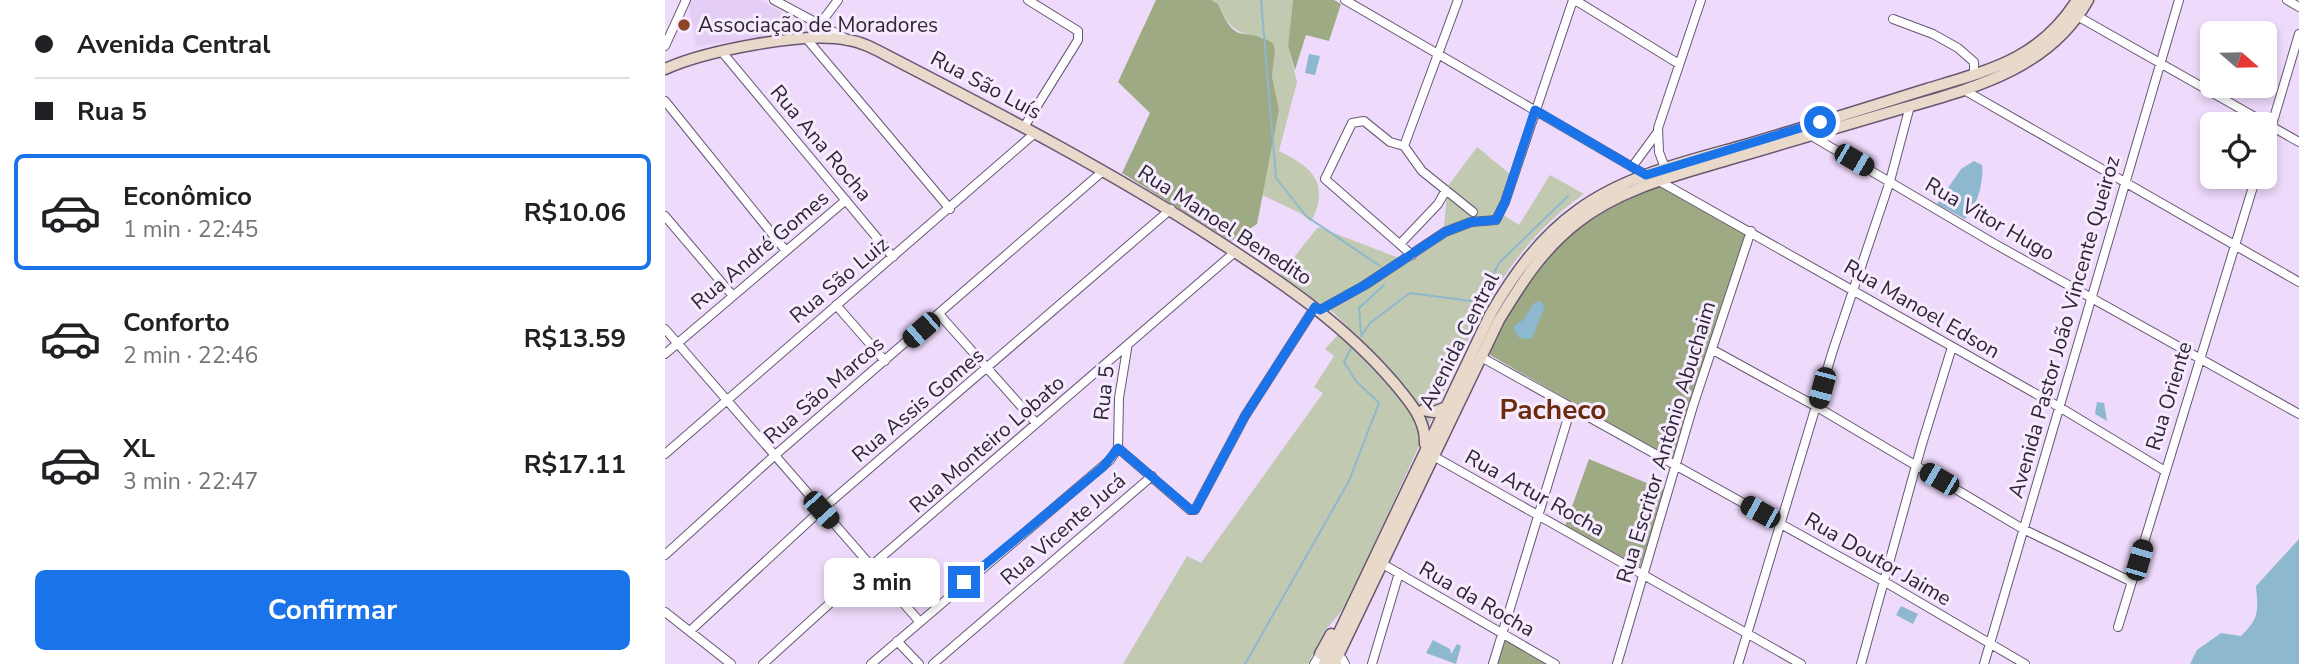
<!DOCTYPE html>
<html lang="pt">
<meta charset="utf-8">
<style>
:root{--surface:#fff;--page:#f2f2f2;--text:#202124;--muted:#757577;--line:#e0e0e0;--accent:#1a73e8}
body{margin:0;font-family:"Nunito Sans",sans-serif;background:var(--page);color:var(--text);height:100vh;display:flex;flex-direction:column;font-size:26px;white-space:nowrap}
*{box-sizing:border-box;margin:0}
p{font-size:23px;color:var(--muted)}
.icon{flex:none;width:38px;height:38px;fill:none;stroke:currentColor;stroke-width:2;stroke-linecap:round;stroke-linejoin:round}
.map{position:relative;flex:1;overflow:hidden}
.details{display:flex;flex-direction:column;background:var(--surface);width:665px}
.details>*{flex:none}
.top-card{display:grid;align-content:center;height:154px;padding:0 35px;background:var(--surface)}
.needle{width:46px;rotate:110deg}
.fabs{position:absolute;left:1535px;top:21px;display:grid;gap:14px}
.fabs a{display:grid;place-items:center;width:77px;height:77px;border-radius:10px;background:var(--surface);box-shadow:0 4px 10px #0003;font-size:35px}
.end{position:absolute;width:32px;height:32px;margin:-16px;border:9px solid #1a73e8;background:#fff;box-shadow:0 0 0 4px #fff}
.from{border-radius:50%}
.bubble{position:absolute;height:49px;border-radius:10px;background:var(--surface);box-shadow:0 4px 10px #0003;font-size:23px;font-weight:700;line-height:49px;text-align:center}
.car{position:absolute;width:21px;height:42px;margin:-21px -10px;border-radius:9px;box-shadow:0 0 5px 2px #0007;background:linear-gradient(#222 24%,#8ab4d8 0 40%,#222 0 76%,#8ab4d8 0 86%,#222 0)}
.top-card b{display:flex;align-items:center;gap:24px;height:66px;font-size:26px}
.top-card b+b{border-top:2px solid var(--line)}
.top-card i{width:18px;height:18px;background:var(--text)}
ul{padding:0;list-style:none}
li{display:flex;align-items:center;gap:21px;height:116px;margin:0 14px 10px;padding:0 21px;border:4px solid transparent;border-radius:10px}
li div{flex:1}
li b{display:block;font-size:26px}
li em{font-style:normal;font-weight:700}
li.on{border-color:var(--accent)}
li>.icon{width:63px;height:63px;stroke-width:1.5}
.button{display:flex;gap:14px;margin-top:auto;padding:14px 35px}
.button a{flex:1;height:80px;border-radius:10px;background:var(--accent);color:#fff;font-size:28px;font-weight:700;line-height:80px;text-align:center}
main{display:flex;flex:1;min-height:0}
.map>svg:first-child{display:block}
.built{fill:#e5cef5}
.green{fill:#c1cab1}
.forest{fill:#9eaa84}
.water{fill:#8eb8ce}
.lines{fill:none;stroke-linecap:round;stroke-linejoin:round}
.stream{stroke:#8eb8ce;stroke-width:2}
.street-casing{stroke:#675772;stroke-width:10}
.secondary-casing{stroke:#675772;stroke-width:13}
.street{stroke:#fff;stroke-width:8}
.secondary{stroke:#e8d9ca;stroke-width:10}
.route{stroke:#1a73e8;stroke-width:9}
.poi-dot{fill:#8d4526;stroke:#f7ebff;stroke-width:2.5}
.labels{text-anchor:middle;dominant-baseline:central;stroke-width:6;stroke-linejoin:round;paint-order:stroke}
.poi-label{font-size:21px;fill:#2e2733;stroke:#f7ebff;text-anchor:start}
.street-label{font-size:21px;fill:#2e2733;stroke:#f7ebff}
.district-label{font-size:28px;font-weight:bold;fill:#6b2c0d;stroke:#f7ebff}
</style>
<main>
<section class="details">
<div class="top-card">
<b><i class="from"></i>Avenida Central</b>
<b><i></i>Rua 5</b>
</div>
<ul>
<li class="on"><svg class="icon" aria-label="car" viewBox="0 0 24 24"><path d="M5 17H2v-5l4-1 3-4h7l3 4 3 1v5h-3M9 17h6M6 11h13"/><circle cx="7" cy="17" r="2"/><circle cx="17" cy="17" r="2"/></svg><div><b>Econômico</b><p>1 min · 22:45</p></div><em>R$10.06</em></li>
<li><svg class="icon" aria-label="car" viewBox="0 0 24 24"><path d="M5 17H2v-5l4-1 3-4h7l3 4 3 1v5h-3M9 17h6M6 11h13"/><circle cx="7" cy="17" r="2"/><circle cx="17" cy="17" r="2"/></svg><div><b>Conforto</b><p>2 min · 22:46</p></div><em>R$13.59</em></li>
<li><svg class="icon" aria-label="car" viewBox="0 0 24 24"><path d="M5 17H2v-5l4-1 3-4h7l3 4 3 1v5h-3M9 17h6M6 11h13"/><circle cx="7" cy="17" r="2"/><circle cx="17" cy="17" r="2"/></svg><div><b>XL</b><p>3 min · 22:47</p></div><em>R$17.11</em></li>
</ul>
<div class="button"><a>Confirmar</a></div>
</section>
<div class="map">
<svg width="1634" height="664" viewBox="0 0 1634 664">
<rect width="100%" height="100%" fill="#eedafb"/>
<path class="built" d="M23,0H95L143,27V32L31,46Z"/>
<path class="green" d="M546,0H628L623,46L632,82L614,151C649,168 665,184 646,222L637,214L597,195L614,110L607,76L610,51L599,37C572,35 564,28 553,4Z
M812,147L845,174L832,211L854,225L885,175L919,194C836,252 805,336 764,424C736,485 708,547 679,608L659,632L643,664H458L522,556L536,563L658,393L649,387L669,356L660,349L681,326L669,313L614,276L653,227L742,261L779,226L783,186Z"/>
<path class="forest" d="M491,0H546L553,4C573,50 577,24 608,43L610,51L607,76L614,110L592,224L566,241L457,173L485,113L453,82Z
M628,0H669L676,4L664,41L641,35L630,70L623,46Z
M996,186L1082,233L1013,463L825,355L826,347C868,264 906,218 996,186Z
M924,459L1001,491L975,567L900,526Z
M839,640L882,664H832Z"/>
<path class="water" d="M644,54L655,56L650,75L640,73Z
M1309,161L1317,165C1319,183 1312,206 1300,219L1272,204L1296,169Z
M875,301L880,306L867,339L854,338L848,327L858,320L869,303Z
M1432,402L1439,403L1442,421L1430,414Z
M1634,539V664H1525L1532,650L1556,633L1576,636C1595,617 1593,611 1591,586Z
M1236,606L1253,614L1248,624L1231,615Z
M768,640L785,649L786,654L792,644L796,646L791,664L761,653Z"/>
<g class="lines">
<path class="stream" d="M596,0L611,178L641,216L715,266
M696,333L694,308L719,285
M696,336L705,323L745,293L806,301L817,296L834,263L903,196
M580,664L684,481L714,403L691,381L679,362L687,346"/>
<defs>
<path id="street" d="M109,0L180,38
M680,0L981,175
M910,0L1014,64
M1622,0L1634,7
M1414,17L1634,142
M1228,19L1268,34L1293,48L1309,62V74
M155,24L173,0
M141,38L285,209
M0,46L21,0
M57,52L228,257
M1299,90L1634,282
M0,101L121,251
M359,127L413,40V31L363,0
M1145,135L1330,244L1634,414
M739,146L793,0
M1600,148L1634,34
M967,167L992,133
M1000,168L994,152L993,128L1036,0
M994,181L1396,408L1500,471
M0,216L68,296
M736,243L773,204L781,190
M747,255L660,179L687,123L699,121L725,142L739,146L757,171L808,212
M171,305L220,361
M655,310L700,285L780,232L806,222L831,220L840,202L908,0
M274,314L371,423
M0,329L254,621
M1048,350L1152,407L1358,529L1467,582
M0,354L181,200
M816,357L1220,582L1360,664
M453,448L525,510H530L580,416L650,307
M0,454L370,133
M770,457L1136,664
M0,555L109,456L438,171
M716,563L890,664
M0,612L66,664
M1453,627L1591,177
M25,631L156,510L506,209
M232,641L254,664
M98,664L206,566L570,252
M206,664L445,460L453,448L454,398L462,349
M268,664L487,476
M649,664L655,654C667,648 675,653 680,664
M707,664L734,573
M828,664L906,408
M952,664L1028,406L1086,231
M1073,664L1168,350L1225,181L1245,106
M1196,664L1257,444L1287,347
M1319,664L1514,0"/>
<path id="secondary" d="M0,69C40,51 140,31 183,40C197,42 210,49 223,56C335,114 447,172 553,241C618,283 680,325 730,384C745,402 761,420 760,444
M758,410L769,412L779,408
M655,654L666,634
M659,664L825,315C848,275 875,237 913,210C961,175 1023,161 1080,145C1141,127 1201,108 1262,89C1325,70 1375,59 1412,0
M669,664L834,320C857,282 878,249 913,222C958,187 1016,174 1069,158C1124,142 1178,126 1232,110C1305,89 1383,71 1423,0"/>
</defs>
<use href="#street" class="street-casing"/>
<use href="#secondary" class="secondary-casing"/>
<use href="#street" class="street"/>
<use href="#secondary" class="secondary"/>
</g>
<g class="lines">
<path class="route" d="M299,582L438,467L453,448L526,510H530L580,416L650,307L655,310L700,285L780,232L806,222L831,220L840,202L870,110L981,175L1155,122"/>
</g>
<circle class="poi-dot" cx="19" cy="25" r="7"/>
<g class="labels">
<g class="poi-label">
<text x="33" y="25">Associação de Moradores</text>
</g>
<g class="street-label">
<text transform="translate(321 85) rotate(28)">Rua São Luís</text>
<text transform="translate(156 143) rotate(50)">Rua Ana Rocha</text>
<text transform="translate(1325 219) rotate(30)">Rua Vitor Hugo</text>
<text transform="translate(560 225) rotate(33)">Rua Manoel Benedito</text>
<text transform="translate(95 250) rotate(-40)">Rua André Gomes</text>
<text transform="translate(174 280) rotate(-40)">Rua São Luiz</text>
<text transform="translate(1257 309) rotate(30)">Rua Manoel Edson</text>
<text transform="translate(1399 327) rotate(-74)">Avenida Pastor João Vincente Queiroz</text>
<text transform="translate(794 341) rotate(-63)">Avenida Central</text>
<text transform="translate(159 390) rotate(-41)">Rua São Marcos</text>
<text transform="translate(439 393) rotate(-84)">Rua 5</text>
<text transform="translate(1504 396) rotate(-73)">Rua Oriente</text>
<text transform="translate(253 405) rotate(-40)">Rua Assis Gomes</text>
<text transform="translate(1001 442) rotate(-73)">Rua Escritor Antônio Abuchaim</text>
<text transform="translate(322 444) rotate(-41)">Rua Monteiro Lobato</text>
<text transform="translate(870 493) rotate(29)">Rua Artur Rocha</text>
<text transform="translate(398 529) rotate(-41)">Rua Vicente Jucá</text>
<text transform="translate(1213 559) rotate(30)">Rua Doutor Jaime</text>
<text transform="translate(812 599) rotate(30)">Rua da Rocha</text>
</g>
<g class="district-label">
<text x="888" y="410">Pacheco</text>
</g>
</g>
</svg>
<div class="fabs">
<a><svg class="needle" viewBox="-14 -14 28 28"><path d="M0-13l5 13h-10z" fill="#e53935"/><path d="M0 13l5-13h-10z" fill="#757577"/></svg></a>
<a><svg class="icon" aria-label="locate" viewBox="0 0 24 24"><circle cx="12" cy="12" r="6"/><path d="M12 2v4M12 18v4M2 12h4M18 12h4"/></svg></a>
</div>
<i class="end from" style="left:1155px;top:122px"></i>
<i class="end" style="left:299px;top:582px"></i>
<div class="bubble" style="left:159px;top:558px;width:116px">3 min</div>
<i class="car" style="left:1189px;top:160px;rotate:120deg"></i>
<i class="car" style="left:256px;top:330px;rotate:229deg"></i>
<i class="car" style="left:1157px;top:388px;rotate:195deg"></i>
<i class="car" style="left:1274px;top:479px;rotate:300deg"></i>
<i class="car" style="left:156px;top:510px;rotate:138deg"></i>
<i class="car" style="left:1095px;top:512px;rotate:299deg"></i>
<i class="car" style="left:1474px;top:560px;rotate:16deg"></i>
</div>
</main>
